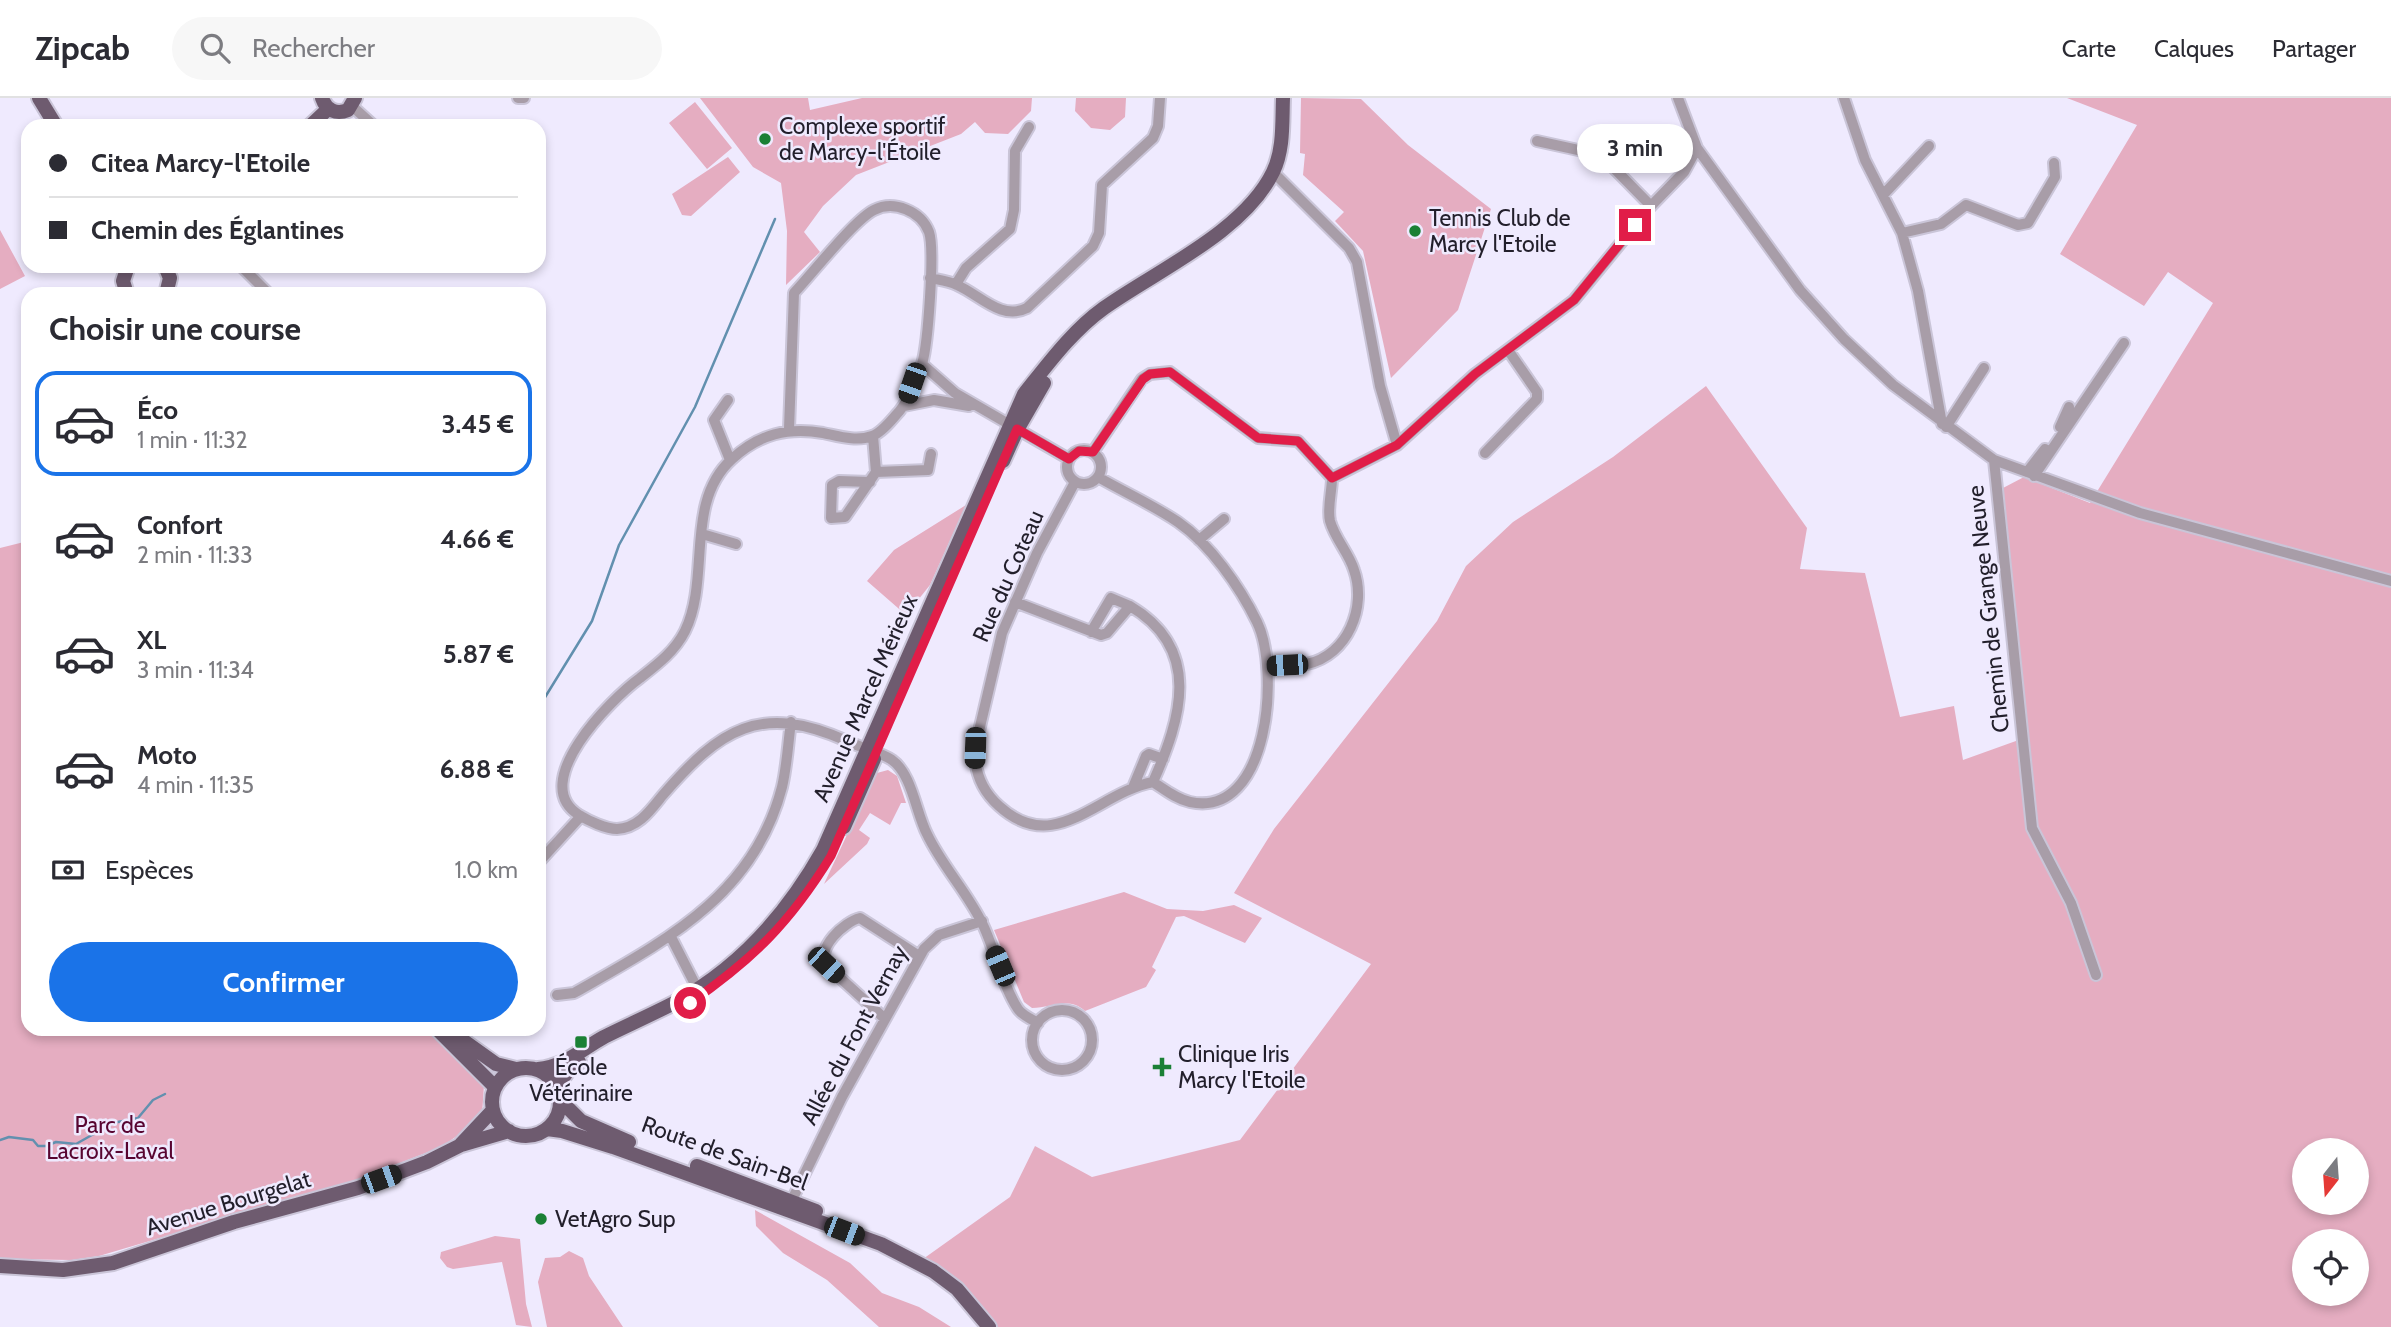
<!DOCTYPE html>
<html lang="fr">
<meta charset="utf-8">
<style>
:root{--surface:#fff;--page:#f7f7f7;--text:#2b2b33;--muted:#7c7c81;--line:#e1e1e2;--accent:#1a73e8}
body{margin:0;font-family:Cabin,sans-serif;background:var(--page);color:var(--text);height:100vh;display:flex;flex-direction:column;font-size:26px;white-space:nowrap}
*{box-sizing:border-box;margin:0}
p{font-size:23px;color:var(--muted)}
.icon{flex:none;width:38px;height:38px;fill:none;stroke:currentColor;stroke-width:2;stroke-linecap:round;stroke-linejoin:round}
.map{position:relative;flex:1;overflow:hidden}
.sheet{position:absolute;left:21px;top:189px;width:525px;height:749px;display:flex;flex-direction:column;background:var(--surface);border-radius:21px;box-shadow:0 4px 10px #0003}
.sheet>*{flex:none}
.guide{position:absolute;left:21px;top:21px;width:525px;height:154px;border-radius:21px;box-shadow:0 4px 10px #0003;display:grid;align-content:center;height:154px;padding:0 28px;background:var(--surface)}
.needle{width:46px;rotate:197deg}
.fabs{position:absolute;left:2292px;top:1040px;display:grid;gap:14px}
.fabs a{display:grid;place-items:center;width:77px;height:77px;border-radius:50%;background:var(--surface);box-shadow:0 4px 10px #0003;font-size:35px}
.end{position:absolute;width:32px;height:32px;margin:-16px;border:9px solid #e11d48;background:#fff;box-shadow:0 0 0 4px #fff}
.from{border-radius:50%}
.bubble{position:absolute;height:49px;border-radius:24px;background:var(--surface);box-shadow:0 4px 10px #0003;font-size:23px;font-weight:800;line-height:49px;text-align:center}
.car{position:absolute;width:21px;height:42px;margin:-21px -10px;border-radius:9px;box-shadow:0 0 5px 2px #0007;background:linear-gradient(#222 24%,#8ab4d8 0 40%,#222 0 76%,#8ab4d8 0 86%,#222 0)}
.guide b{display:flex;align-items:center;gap:24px;height:66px;font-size:26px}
.guide b+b{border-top:2px solid var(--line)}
.guide i{width:18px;height:18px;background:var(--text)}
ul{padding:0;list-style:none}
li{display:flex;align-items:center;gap:21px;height:105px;margin:0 14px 10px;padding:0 14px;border:4px solid transparent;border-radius:21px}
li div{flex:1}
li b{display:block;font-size:26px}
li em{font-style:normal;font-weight:800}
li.selected{border-color:var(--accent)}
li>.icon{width:63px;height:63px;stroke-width:1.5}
h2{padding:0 28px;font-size:32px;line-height:84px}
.pay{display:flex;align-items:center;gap:18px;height:77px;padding:0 28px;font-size:26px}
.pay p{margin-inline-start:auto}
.cta{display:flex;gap:14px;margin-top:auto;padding:14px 28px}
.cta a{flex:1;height:80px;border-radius:42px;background:var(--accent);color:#fff;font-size:28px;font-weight:800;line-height:80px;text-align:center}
header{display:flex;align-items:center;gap:42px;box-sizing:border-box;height:98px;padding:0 35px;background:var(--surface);border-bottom:2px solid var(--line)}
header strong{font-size:33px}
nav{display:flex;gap:38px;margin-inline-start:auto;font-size:24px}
.search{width:490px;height:63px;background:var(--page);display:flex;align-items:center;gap:18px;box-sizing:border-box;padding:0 24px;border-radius:38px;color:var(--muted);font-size:26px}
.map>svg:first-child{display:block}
.green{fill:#e5adc1;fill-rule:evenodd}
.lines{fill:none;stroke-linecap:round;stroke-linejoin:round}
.stream{stroke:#6290af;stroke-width:2.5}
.minor-casing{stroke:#cac5d8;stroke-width:14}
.major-casing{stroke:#cac5d8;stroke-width:18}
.minor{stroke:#a89da8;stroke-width:10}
.major{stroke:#6e5b6f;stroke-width:14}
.route{stroke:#e11d48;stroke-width:9}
.poi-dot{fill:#1a8035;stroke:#efeafe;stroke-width:2.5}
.labels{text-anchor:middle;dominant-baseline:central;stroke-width:5;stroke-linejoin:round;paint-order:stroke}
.poi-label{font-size:23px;fill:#221f2b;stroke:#efeafe;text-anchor:start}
.street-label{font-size:23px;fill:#221f2b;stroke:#efeafe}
.park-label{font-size:23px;fill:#580531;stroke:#efeafe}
</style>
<header>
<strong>Zipcab</strong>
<div class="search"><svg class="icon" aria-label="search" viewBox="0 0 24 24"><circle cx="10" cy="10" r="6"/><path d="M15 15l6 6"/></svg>Rechercher</div>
<nav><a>Carte</a><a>Calques</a><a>Partager</a></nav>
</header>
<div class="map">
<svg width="2391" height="1229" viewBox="0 0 2391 1229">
<rect width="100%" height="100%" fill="#efeafe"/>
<path class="green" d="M700,0H808L810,12L862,0H1032L1031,13L1008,36L985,35L975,24L961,36L856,77L823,108L804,134L820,154L786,187L787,133L781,85L753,69Z
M1076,0H1126L1125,19L1110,32L1091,30L1075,13Z
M1301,0L1361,1L1408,47L1491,111L1458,212L1391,280L1363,153L1335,123L1344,114L1303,77L1305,56L1300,55Z
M2067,0H2391V1229H996L982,1211L923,1161L1010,1099L1035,1048L1092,1079L1240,1042L1371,866L1234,795L1274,731L1437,523L1466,468L1513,424L1613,359L1706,288L1807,430L1800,471L1865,475L1900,619L1954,608L1963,662L2027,639L2003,390L2024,379L2090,405L2213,205L2168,174L2144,208L2060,156L2137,27ZM2305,1052H2357V1104H2305ZM2305,1143H2357V1195H2305Z
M695,4L732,50L707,71L669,25Z
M728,59L740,74L691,118L682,117L672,96Z
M0,132L25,178L0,191Z
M966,407L930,487L906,517L867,483L894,452Z
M28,443V931H429L484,987L482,1017L470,1029L441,1049L356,1082L99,1158L72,1162L0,1161V450Z
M888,672L897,678L906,705H901L890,727L870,715L859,732L870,740L867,746L824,786L873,681L877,675Z
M1124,794L1167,811L1203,813L1234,807L1262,820L1245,845L1184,818L1176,819L1152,869L1156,872L1146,889L1085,913C1069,898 1051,910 1032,910L1024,904L994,832Z
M755,1112L850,1165L882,1195L919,1209L951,1229H879L827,1182L783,1155L756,1128Z
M495,1138L520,1141L526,1206L532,1229L516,1227L502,1164L453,1171L447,1169L440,1160L441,1154Z
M569,1153L583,1160L589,1178L623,1229H547L538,1184L545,1160L560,1159Z"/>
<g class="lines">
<path class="stream" d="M539,609L592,523L619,447L695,309L775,121
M0,1042L9,1039L33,1042L38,1048H46L56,1044L76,1046L113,1025L138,1020L153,1002L165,996"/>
<defs>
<path id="minor" d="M518,0H524
M1678,0L1697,50L1800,192L1844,241L1893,287L1994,362L2032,730L2071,805L2096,877
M1844,0L1865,62L1902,135L1918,193L1942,326
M352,8L374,28
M1537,43L1601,57L1651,108
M1273,74L1349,150L1357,164L1380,288L1397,347
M1883,97L1929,48
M1902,135L1941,126L1966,107L2018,127L2028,125L2055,79L2054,65
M241,168L269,196
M930,180C939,182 949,183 957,187C980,197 1001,223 1027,210L1093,148L1099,135L1102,87L1153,40L1158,28L1160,0
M956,186L966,170L1010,131L1014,112L1015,53L1029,29
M922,266L955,295L1069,361
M728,302L714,322L730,362
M904,308L934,302L969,308
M1946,329L1984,270
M2060,329L2069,309
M789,331L794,195C812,176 854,122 874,112C894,102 921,113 929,134C935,152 928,246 922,266C917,281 908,305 896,317C890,324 881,335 872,338C856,344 838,338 823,335C788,329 759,336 732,361C684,404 711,480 685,533C675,553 658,566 640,580C611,601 527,685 579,717C589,723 606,731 617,731C638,730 650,713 662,698C720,631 760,604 847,643C861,650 880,654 892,662C912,676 916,715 927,736C942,768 968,795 983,827C995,852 1003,889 1018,911C1022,917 1031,921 1038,925
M1067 369a17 17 0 1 1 34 0a17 17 0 1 1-34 0Z
M1093,354L1142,281L1150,276L1170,274L1258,340L1298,343L1332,380L1397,347L1475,276L1574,202L1651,108L1684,74L1697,50
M1485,355L1537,301V294L1508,252
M1994,362L2140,415L2391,483
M876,374L928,372L931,356
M2027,374L2045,351
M2034,378L2124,245
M1098,379C1124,394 1153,407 1178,424C1210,446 1240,489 1257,524C1280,571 1270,721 1190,704C1176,701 1164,691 1153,684
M870,384L839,383L832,387L831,420L845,419L876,374L873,338
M1075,384L1037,455L1002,535L975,650C974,673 981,692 999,708C1055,759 1097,695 1153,684
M702,436L736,446
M1199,442L1224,421
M1015,504L1101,537L1107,535L1130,508C1203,551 1181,621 1153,684
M1091,534L1111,500L1130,508
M1269,568C1281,567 1295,569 1307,566C1348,557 1367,509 1354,472C1349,455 1335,441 1330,423C1327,411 1332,393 1332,380
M1134,687L1146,658L1149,656L1163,661
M539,764L581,718
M671,839L697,890
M557,897L574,895C665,843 754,798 782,689C787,668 788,645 791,624
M1032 942a30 30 0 1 1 60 0a30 30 0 1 1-60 0Z
M884,920L826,867C816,850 844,824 860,820L919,858
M785,1105L792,1102L842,999L924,851L939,837L982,823"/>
<path id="major" d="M39,0L56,28
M322,0C326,12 336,17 348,12L355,0
M310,28L328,11
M165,168L170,180L166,196
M127,196L123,183L128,168
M1003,363L1017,332L1044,285
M844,729L874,661
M437,931L495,989
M454,936L496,966L516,971
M492 1004a34 34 0 1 1 68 0a34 34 0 1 1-68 0Z
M538,971C564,969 582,951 604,939C628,927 653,916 676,904C739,870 788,814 823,752L1024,296C1048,266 1072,233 1104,210C1156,173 1244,134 1273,74C1284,51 1282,25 1283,0
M557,989L569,971L579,964
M561,1003L581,1023L629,1044
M547,1031L562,1033L613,1049L881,1146L933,1173L957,1191L989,1229
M461,1046L493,1012
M697,1068L816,1113
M0,1168L63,1172L113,1165L234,1124L358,1090L427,1064L461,1047L509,1033"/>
</defs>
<use href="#minor" class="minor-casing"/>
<use href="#major" class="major-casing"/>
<use href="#minor" class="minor"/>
<use href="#major" class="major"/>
</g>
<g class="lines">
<path class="route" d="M690,905C753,861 790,825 831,758L1017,331L1069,361L1079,353L1093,354L1143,281L1150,276L1170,274L1258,340L1298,343L1332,380L1397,347L1475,276L1574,202L1635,127"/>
</g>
<g class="poi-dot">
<circle cx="765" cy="41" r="7"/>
<circle cx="1415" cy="133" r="7"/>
<rect x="574" y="937" width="14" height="14" rx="3.5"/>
<path d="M1158.5 958.5h7v7h7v7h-7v7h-7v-7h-7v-7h7z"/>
<circle cx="541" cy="1121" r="7"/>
</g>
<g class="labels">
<g class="poi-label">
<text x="779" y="28">Complexe sportif<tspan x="779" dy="26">de Marcy-l'Étoile</tspan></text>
<text x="1429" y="120">Tennis Club de<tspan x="1429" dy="26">Marcy l'Etoile</tspan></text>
<text x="1178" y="956">Clinique Iris<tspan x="1178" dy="26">Marcy l'Etoile</tspan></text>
<text x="581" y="969" text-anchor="middle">École<tspan x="581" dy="26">Vétérinaire</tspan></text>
<text x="555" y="1121">VetAgro Sup</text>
</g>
<g class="street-label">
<text transform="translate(1008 478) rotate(-66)">Rue du Coteau</text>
<text transform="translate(1988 511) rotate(-96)">Chemin de Grange Neuve</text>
<text transform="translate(865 600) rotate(-66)">Avenue Marcel Mérieux</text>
<text transform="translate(854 937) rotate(-62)">Allée du Font Vernay</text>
<text transform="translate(725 1055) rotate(20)">Route de Sain-Bel</text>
<text transform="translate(228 1105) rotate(-17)">Avenue Bourgelat</text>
</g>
<g class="park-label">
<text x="110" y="1027">Parc de<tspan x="110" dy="26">Lacroix-Laval</tspan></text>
</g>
</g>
</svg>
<div class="fabs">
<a><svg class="needle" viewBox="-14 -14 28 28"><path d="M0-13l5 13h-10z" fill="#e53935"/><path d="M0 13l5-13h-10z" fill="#7c7c81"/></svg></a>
<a><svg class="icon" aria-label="locate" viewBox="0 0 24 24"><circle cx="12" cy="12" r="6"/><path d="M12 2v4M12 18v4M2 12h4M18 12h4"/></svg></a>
</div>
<i class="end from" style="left:690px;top:905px"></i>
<i class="end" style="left:1635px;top:127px"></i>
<div class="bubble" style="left:1577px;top:26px;width:116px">3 min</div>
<i class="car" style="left:912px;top:285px;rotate:199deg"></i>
<i class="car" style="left:1287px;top:567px;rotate:267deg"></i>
<i class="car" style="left:975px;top:650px;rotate:182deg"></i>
<i class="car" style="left:826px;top:867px;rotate:133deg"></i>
<i class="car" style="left:1000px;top:868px;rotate:337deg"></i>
<i class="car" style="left:381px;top:1081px;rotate:70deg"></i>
<i class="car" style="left:844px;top:1133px;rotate:111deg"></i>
<div class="guide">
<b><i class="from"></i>Citea Marcy-l'Etoile</b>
<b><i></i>Chemin des Églantines</b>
</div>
<section class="sheet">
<h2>Choisir une course</h2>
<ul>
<li class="selected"><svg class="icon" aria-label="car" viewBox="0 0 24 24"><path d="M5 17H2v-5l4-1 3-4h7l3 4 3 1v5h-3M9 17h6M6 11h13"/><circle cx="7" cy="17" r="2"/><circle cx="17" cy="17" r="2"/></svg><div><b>Éco</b><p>1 min · 11:32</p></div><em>3.45 €</em></li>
<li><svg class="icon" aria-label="car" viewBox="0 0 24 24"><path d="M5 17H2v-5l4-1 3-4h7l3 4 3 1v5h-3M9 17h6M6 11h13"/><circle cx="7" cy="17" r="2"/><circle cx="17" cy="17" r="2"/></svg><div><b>Confort</b><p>2 min · 11:33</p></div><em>4.66 €</em></li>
<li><svg class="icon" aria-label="car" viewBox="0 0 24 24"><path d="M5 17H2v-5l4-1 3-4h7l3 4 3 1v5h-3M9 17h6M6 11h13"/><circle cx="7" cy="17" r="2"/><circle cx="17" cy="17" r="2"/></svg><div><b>XL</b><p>3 min · 11:34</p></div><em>5.87 €</em></li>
<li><svg class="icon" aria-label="car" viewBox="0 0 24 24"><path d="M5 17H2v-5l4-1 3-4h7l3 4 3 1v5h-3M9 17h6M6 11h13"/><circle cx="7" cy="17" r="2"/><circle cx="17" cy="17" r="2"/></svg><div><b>Moto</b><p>4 min · 11:35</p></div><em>6.88 €</em></li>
</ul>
<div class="pay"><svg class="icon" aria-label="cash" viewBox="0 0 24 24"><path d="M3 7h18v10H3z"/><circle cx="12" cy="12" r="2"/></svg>Espèces<p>1.0 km</p></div>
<div class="cta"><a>Confirmer</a></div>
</section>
</div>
